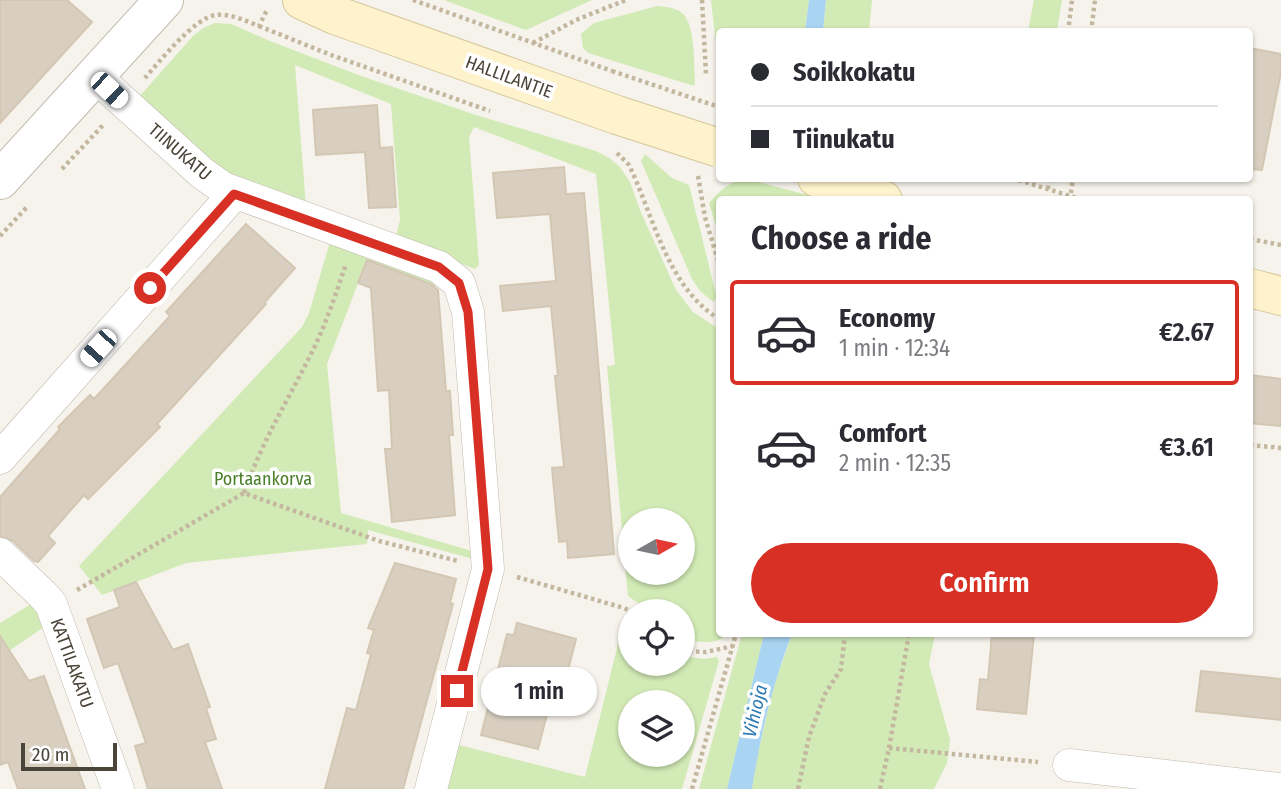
<!DOCTYPE html>
<meta charset="utf-8">
<style>
:root{--surface:#fff;--page:#f7f7f7;--text:#2b2b33;--muted:#7c7c81;--line:#e1e1e2;--accent:#d93025}
body{margin:0;font-family:"Fira Sans Condensed",sans-serif;background:var(--page);color:var(--text);height:100vh;display:flex;flex-direction:column;font-size:26px;white-space:nowrap}
*{box-sizing:border-box;margin:0}
p{font-size:23px;color:var(--muted)}
.icon{flex:none;width:38px;height:38px;fill:none;stroke:currentColor;stroke-width:2;stroke-linecap:round;stroke-linejoin:round}
.map{position:relative;flex:1;overflow:hidden}
.drawer{position:absolute;left:716px;top:196px;width:537px;height:441px;display:flex;flex-direction:column;background:var(--surface);border-radius:7px;box-shadow:0 2px 5px #0004}
.drawer>*{flex:none}
.banner{position:absolute;left:716px;top:28px;width:537px;height:154px;border-radius:7px;box-shadow:0 2px 5px #0004;display:grid;align-content:center;height:154px;padding:0 35px;background:var(--surface)}
.needle{width:46px;rotate:81deg}
.controls{position:absolute;left:618px;top:508px;display:grid;gap:14px}
.controls a{display:grid;place-items:center;width:77px;height:77px;border-radius:50%;background:var(--surface);box-shadow:0 2px 5px #0004;font-size:35px}
.scale{position:absolute;left:21px;bottom:18px;width:96px;box-sizing:border-box;padding-left:7px;border:4px solid #4b4439;border-top:0;font-size:19px;line-height:24px;white-space:nowrap;color:#4b4439;-webkit-text-stroke:5px #fff;paint-order:stroke}
.end{position:absolute;width:32px;height:32px;margin:-16px;border:9px solid #d93025;background:#fff;box-shadow:0 0 0 4px #fff}
.from{border-radius:50%}
.bubble{position:absolute;height:49px;border-radius:24px;background:var(--surface);box-shadow:0 2px 5px #0004;font-size:23px;font-weight:600;line-height:49px;text-align:center}
.car{position:absolute;width:21px;height:42px;margin:-21px -10px;border-radius:9px;box-shadow:0 0 5px 2px #0007;background:linear-gradient(#fff 24%,#345 0 40%,#fff 0 76%,#345 0 86%,#fff 0)}
.banner b{display:flex;align-items:center;gap:24px;height:66px;font-size:26px}
.banner b+b{border-top:2px solid var(--line)}
.banner i{width:18px;height:18px;background:var(--text)}
ul{padding:0;list-style:none}
li{display:flex;align-items:center;gap:21px;height:105px;margin:0 14px 10px;padding:0 21px;border:4px solid transparent;border-radius:7px}
li div{flex:1}
li b{display:block;font-size:26px}
li em{font-style:normal;font-weight:600}
li.selected{border-color:var(--accent)}
li>.icon{width:63px;height:63px;stroke-width:1.5}
h2{padding:0 35px;font-size:32px;line-height:84px}
.primary-button{display:flex;gap:14px;margin-top:auto;padding:14px 35px}
.primary-button a{flex:1;height:80px;border-radius:42px;background:var(--accent);color:#fff;font-size:28px;font-weight:600;line-height:80px;text-align:center}
.map>svg:first-child{display:block}
.green{fill:#d2eab5;fill-rule:evenodd}
.water{fill:#a9d4f2}
.building{fill:#d8cfc1;stroke:#d3c7b4;stroke-width:2}
.lines{fill:none;stroke-linecap:round;stroke-linejoin:round}
.minor-casing{stroke:#c2bbae;stroke-width:33}
.tertiary-casing{stroke:#c2bbae;stroke-width:40}
.secondary-casing{stroke:#d6c79b;stroke-width:40}
.path{stroke:#c4b79f;stroke-width:4.5;stroke-dasharray:3.5 3.5;stroke-linecap:butt}
.minor{stroke:#fff;stroke-width:32}
.tertiary{stroke:#fff;stroke-width:38}
.secondary{stroke:#fff3cd;stroke-width:38}
.secondary-bridge-casing{stroke:#d6c79b;stroke-width:40;stroke-linecap:butt}
.path-bridge{stroke:#c4b79f;stroke-width:4.5;stroke-dasharray:3.5 3.5;stroke-linecap:butt}
.secondary-bridge{stroke:#fff3cd;stroke-width:38}
.route{stroke:#d93025;stroke-width:9}
.labels{text-anchor:middle;dominant-baseline:central;stroke-width:7;stroke-linejoin:round;paint-order:stroke}
.street-label{font-size:18px;fill:#4b4439;stroke:#fff}
.park-label{font-size:18px;fill:#4a7f2a;stroke:#fff}
.water-label{font-size:19px;font-style:italic;fill:#2e7ab2;stroke:#fff}
</style>
<div class="map">
<svg width="1281" height="789" viewBox="0 0 1281 789">
<rect width="100%" height="100%" fill="#f6f3ec"/>
<path class="green" d="M444,0H592L526,30Z
M711,0H809L805,31L719,32V52L716,44Z
M826,0H872L869,31L823,32Z
M1034,0H1062L1057,31H1028Z
M657,6C666,7 677,7 684,15C695,27 694,65 695,82L694,86L588,53L583,48L581,34L594,23Z
M215,23L231,24L270,41L361,76L476,115L596,151L609,158L620,167L630,182L640,210L676,290L693,312L719,329V634H724L723,638C711,645 694,642 683,637L682,611H649L628,596L607,366L615,365L596,174L474,127L469,137L479,265L475,269L395,239L400,220L391,104L295,65L306,206L220,170L138,98L193,36L203,28ZM630,520H682V572H630Z
M645,154L672,178L689,185L717,298L713,302L700,291L692,279L641,161Z
M742,178L747,179L823,199L719,200V236L709,203C719,191 728,184 742,178Z
M330,242L361,256L365,255L436,279L439,287L367,260L327,364L341,513L472,551L473,559L368,530L367,544L186,563L102,595L79,566L302,327L309,313Z
M33,603L44,627L0,657V623Z
M625,616L630,619V663H682L683,656L704,659L717,657L719,661L682,789H444L455,744L585,777ZM630,702H682V754H630Z
M742,634H764L727,789H699Z
M792,634H935L929,664L950,740L947,763L934,789H752L754,770L772,692Z"/>
<path class="water" d="M809,0H826L823,31H805Z
M764,634H792C773,683 760,736 752,789H727Z"/>
<path class="building" d="M0,0H67L92,22L0,123Z
M1250,48L1281,54V72L1262,170L1250,169Z
M377,105L380,148L392,147L396,207L369,208L365,152L316,155L313,110Z
M564,167L566,194L584,193L614,554L568,558L567,541L559,542L552,468L564,467L555,376H558L551,306L503,311L500,286L556,281L550,214L497,218L493,173Z
M246,224L295,268L264,303L266,304L157,424L160,427L88,499L84,495L48,536L55,543L38,562L34,561L13,541L0,536V497L60,429L58,427L90,395L94,399L170,316L166,312Z
M367,260L431,284L438,290L446,391H450L453,435H449L455,515L392,522L385,449H392L389,390L378,391L371,288L358,283Z
M1250,375L1281,379V426L1250,423Z
M395,563L456,579L450,603L453,604L403,789H325L347,708L356,710L371,654L367,653L374,630L368,628Z
M136,582L173,650L188,644L210,707L206,708L216,739L205,742L222,789H148L135,746L146,743L118,663L104,668L87,619L120,607L114,590Z
M517,623L576,639L559,706L550,703L538,749L481,735L507,634L514,635Z
M992,634H1034L1026,714L977,709L980,679L988,680Z
M0,636L29,681L44,676L85,789H18L8,762L0,765Z
M1201,671L1281,679V720L1196,711Z"/>
<g class="lines">
<defs>
<path id="minor" d="M95,76L202,173L223,188L439,267L459,283L468,312L488,569L431,789
M0,458L234,194
M0,554L42,594L51,604L118,789
M1069,765L1281,789"/>
<path id="tertiary" d="M0,180L164,0"/>
<path id="secondary" d="M302,0L335,15L617,115
M817,178L883,200
M1250,288L1281,296"/>
</defs>
<use href="#minor" class="minor-casing"/>
<use href="#tertiary" class="tertiary-casing"/>
<use href="#secondary" class="secondary-casing"/>
<path class="path" d="M413,0L612,71
M702,0L706,74
M259,26L331,55L490,111
M1068,32L1072,0
M1091,32L1095,0
M533,43L576,20L626,0
M145,78C159,62 195,17 216,15C230,13 246,21 259,26L267,10
M617,153L629,165C654,217 667,287 719,319
M62,169L104,124
M698,176L705,217L719,264
M1012,178L1083,200
M1048,189L1049,178
M1070,200L1073,178
M0,236L28,206
M1250,239L1281,245
M1250,445L1281,448
M244,493C262,442 284,407 308,360C324,330 335,296 346,264
M517,577L624,608L630,611
M77,590L244,493L379,541L458,561
M682,651L706,652L733,646
M889,748L1038,762
M692,789L736,634
M798,789L809,737L825,694L841,669L845,634
M880,789L889,748L909,634"/>
<use href="#minor" class="minor"/>
<use href="#tertiary" class="tertiary"/>
<use href="#secondary" class="secondary"/>
<defs>
<path id="secondary-bridge" d="M617,115L719,148"/>
</defs>
<use href="#secondary-bridge" class="secondary-bridge-casing"/>
<path class="path-bridge" d="M612,71L719,107"/>
<use href="#secondary-bridge" class="secondary-bridge"/>
</g>
<g class="lines">
<path class="route" d="M150,288L234,194L439,267L459,283L468,312L488,569L457,691"/>
</g>
<g class="labels">
<g class="street-label">
<text transform="translate(509 77) rotate(20)">HALLILANTIE</text>
<text transform="translate(180 152) rotate(41)">TIINUKATU</text>
<text transform="translate(72 663) rotate(70)">KATTILAKATU</text>
</g>
<g class="park-label">
<text x="263" y="479">Portaankorva</text>
</g>
<g class="water-label">
<text transform="translate(755 711) rotate(-77)">Vihioja</text>
</g>
</g>
</svg>
<div class="controls">
<a><svg class="needle" viewBox="-14 -14 28 28"><path d="M0-13l5 13h-10z" fill="#e53935"/><path d="M0 13l5-13h-10z" fill="#7c7c81"/></svg></a>
<a><svg class="icon" aria-label="locate" viewBox="0 0 24 24"><circle cx="12" cy="12" r="6"/><path d="M12 2v4M12 18v4M2 12h4M18 12h4"/></svg></a>
<a><svg class="icon" aria-label="layers" viewBox="0 0 24 24"><path d="M12 4l9 5-9 5-9-5zM3 14l9 5 9-5"/></svg></a>
</div>
<div class="scale">20 m</div>
<i class="end from" style="left:150px;top:288px"></i>
<i class="end" style="left:457px;top:691px"></i>
<div class="bubble" style="left:481px;top:667px;width:116px">1 min</div>
<i class="car" style="left:109px;top:90px;rotate:133deg"></i>
<i class="car" style="left:98px;top:348px;rotate:222deg"></i>
<div class="banner">
<b><i class="from"></i>Soikkokatu</b>
<b><i></i>Tiinukatu</b>
</div>
<section class="drawer">
<h2>Choose a ride</h2>
<ul>
<li class="selected"><svg class="icon" aria-label="car" viewBox="0 0 24 24"><path d="M5 17H2v-5l4-1 3-4h7l3 4 3 1v5h-3M9 17h6M6 11h13"/><circle cx="7" cy="17" r="2"/><circle cx="17" cy="17" r="2"/></svg><div><b>Economy</b><p>1 min · 12:34</p></div><em>€2.67</em></li>
<li><svg class="icon" aria-label="car" viewBox="0 0 24 24"><path d="M5 17H2v-5l4-1 3-4h7l3 4 3 1v5h-3M9 17h6M6 11h13"/><circle cx="7" cy="17" r="2"/><circle cx="17" cy="17" r="2"/></svg><div><b>Comfort</b><p>2 min · 12:35</p></div><em>€3.61</em></li>
</ul>
<div class="primary-button"><a>Confirm</a></div>
</section>
</div>
